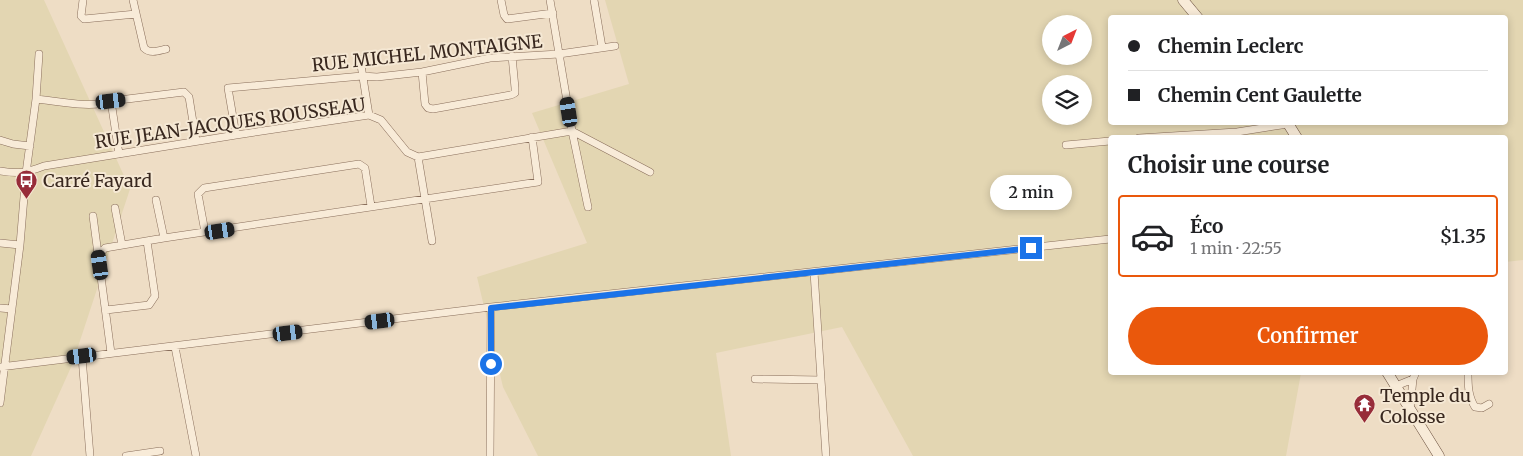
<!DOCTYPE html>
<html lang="fr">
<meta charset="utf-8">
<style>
:root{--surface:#fff;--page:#f2f2f2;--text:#202124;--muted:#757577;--line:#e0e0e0;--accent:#ea580c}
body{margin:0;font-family:Merriweather,serif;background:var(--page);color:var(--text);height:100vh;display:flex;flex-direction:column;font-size:19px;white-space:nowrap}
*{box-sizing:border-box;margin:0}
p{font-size:16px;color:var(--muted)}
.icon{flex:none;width:28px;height:28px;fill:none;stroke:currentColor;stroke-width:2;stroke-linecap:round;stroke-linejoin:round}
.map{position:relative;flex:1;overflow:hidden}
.side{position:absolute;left:1108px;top:135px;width:400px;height:240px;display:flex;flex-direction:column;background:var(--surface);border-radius:5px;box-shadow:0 2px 8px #0003}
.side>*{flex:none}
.hud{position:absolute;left:1108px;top:15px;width:400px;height:110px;border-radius:5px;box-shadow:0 2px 8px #0003;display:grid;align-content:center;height:110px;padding:0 20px;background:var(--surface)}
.needle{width:32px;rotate:42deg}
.fabs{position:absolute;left:1042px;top:15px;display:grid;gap:10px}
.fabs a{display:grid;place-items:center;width:50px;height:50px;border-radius:50%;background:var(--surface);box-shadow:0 2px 8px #0003;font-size:25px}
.end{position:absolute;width:22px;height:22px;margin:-11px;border:6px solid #1a73e8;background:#fff;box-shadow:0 0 0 2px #fff}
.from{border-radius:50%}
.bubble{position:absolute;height:35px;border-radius:18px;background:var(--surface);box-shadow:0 2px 8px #0003;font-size:16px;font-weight:600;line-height:35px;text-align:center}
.car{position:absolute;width:15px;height:30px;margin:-15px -8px;border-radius:6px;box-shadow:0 0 4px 1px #0007;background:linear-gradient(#222 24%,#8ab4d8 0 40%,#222 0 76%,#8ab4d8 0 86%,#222 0)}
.hud b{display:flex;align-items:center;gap:18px;height:48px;font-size:19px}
.hud b+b{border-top:1px solid var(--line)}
.hud i{width:12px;height:12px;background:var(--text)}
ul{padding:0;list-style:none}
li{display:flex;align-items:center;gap:15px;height:82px;margin:0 10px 8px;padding:0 10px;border:2px solid transparent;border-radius:5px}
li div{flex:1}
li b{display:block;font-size:19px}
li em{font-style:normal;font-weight:600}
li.current{border-color:var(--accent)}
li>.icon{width:45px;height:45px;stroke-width:1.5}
h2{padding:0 20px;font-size:22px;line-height:60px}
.button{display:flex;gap:10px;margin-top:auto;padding:10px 20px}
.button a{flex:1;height:58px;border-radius:30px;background:var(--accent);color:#fff;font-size:20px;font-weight:600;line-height:58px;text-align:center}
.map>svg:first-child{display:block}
.farmland{fill:#e3d6b2;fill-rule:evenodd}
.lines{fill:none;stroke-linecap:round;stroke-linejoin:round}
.street-casing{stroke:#896e5b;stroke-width:8}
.secondary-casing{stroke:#6a4f3e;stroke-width:11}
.street{stroke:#f8ebd8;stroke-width:7}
.secondary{stroke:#f8ebd8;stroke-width:10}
.route{stroke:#1a73e8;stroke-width:6}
.labels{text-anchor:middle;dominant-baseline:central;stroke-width:4;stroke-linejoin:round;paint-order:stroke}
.street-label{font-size:18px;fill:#39281f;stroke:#f5e8d4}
.poi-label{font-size:18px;fill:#39281f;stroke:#f5e8d4;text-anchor:start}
</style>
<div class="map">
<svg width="1523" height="456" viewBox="0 0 1523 456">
<rect width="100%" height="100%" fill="#eeddc5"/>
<path class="farmland" d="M0,0H44L130,189L72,365L31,456H0Z
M605,0H1523V260L1505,262V138H1110V372L1301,373L1286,456H913L842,327L716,353L731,456H538L503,387L477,277L587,243L532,113L629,84ZM1110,18H1505V122H1110ZM1051,24H1084V56H1051ZM1051,84H1084V116H1051Z"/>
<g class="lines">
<defs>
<path id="street" d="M83,0L81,16L84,19L136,14
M133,0L144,48C150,54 158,51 166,49
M501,0L504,15L507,19L553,13
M550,0L572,131L588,207
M594,0L602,47
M360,59L369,115
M422,72L425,104L428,108L433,109L511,95L515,93V88L512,56
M36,99C57,101 92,109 111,101
M236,135L228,88L362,76L377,77L422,72L490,58L559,54L615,46
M1139,138L1237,132L1288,124
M0,140L13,144L30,146
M1066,145L1110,141
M119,154L111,101L184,92L189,97L196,141
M418,157L432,241
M0,171C19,174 26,173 44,166L236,135L369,115L381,120L407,152L418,157L572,131L650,172
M156,200L164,238
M115,208L122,245
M93,216L111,353
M205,232L198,194L204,188L359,164L365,168L371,206
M0,243L20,245
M99,255L105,248L164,238L538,182L532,137
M814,272L826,456
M0,308L12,309
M106,310L149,305L155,296L147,241
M175,347L196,456
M82,357L90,456
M0,367L491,307L1110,239
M1468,372C1468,385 1468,396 1475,407L1482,408L1489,404
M755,379L821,380
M1396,386L1413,379
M0,403L20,245L26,173L36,99L39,54
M1410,409L1413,379L1416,372
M126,456L160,451
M490,456L491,307"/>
<path id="secondary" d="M1183,0L1198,18
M1287,122L1297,138
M1387,372L1439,456"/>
</defs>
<use href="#street" class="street-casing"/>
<use href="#secondary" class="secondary-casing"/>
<use href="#street" class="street"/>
<use href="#secondary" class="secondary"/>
</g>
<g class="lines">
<path class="route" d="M491,364V308L1031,248"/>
</g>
<defs>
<symbol id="bus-pin" viewBox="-11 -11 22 30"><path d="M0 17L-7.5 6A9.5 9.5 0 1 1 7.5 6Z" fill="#972c39" stroke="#f5e8d4"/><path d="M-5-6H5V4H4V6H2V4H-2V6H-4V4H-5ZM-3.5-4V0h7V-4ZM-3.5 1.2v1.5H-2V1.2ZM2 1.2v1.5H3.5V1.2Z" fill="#fff"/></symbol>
<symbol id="temple-pin" viewBox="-11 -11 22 30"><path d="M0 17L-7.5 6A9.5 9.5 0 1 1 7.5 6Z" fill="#972c39" stroke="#f5e8d4"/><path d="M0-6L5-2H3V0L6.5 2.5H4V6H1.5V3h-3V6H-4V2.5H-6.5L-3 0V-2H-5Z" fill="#fff"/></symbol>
</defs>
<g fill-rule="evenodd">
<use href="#bus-pin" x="14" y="168" width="25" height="34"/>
<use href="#temple-pin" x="1352" y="392" width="25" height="34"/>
</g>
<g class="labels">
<g class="street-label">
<text transform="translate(427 53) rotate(-6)">RUE MICHEL MONTAIGNE</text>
<text transform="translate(230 123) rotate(-8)">RUE JEAN-JACQUES ROUSSEAU</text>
</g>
<g class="poi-label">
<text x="43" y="180">Carré Fayard</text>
<text x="1380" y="395">Temple du<tspan x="1380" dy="21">Colosse</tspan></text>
</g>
</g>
</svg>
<div class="fabs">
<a><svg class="needle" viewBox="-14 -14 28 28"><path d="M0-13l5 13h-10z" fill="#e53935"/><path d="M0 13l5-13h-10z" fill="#757577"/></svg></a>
<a><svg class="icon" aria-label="layers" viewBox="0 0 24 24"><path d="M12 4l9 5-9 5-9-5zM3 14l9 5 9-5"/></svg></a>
</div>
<i class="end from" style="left:491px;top:364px"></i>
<i class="end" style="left:1031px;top:248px"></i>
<div class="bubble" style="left:990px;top:175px;width:82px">2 min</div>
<i class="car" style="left:111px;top:101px;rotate:83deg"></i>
<i class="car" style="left:569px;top:112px;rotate:351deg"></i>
<i class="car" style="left:220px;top:231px;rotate:81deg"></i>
<i class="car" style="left:100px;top:265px;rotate:352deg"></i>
<i class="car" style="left:380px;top:321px;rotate:263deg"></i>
<i class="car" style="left:288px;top:333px;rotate:83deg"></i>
<i class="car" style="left:82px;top:356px;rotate:263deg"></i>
<div class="hud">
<b><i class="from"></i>Chemin Leclerc</b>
<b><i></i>Chemin Cent Gaulette</b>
</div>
<section class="side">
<h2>Choisir une course</h2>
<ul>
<li class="current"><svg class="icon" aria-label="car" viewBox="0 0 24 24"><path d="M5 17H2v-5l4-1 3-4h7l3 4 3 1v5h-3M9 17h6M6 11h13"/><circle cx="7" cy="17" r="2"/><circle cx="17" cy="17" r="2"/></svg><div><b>Éco</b><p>1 min · 22:55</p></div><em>$1.35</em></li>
</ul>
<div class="button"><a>Confirmer</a></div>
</section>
</div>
